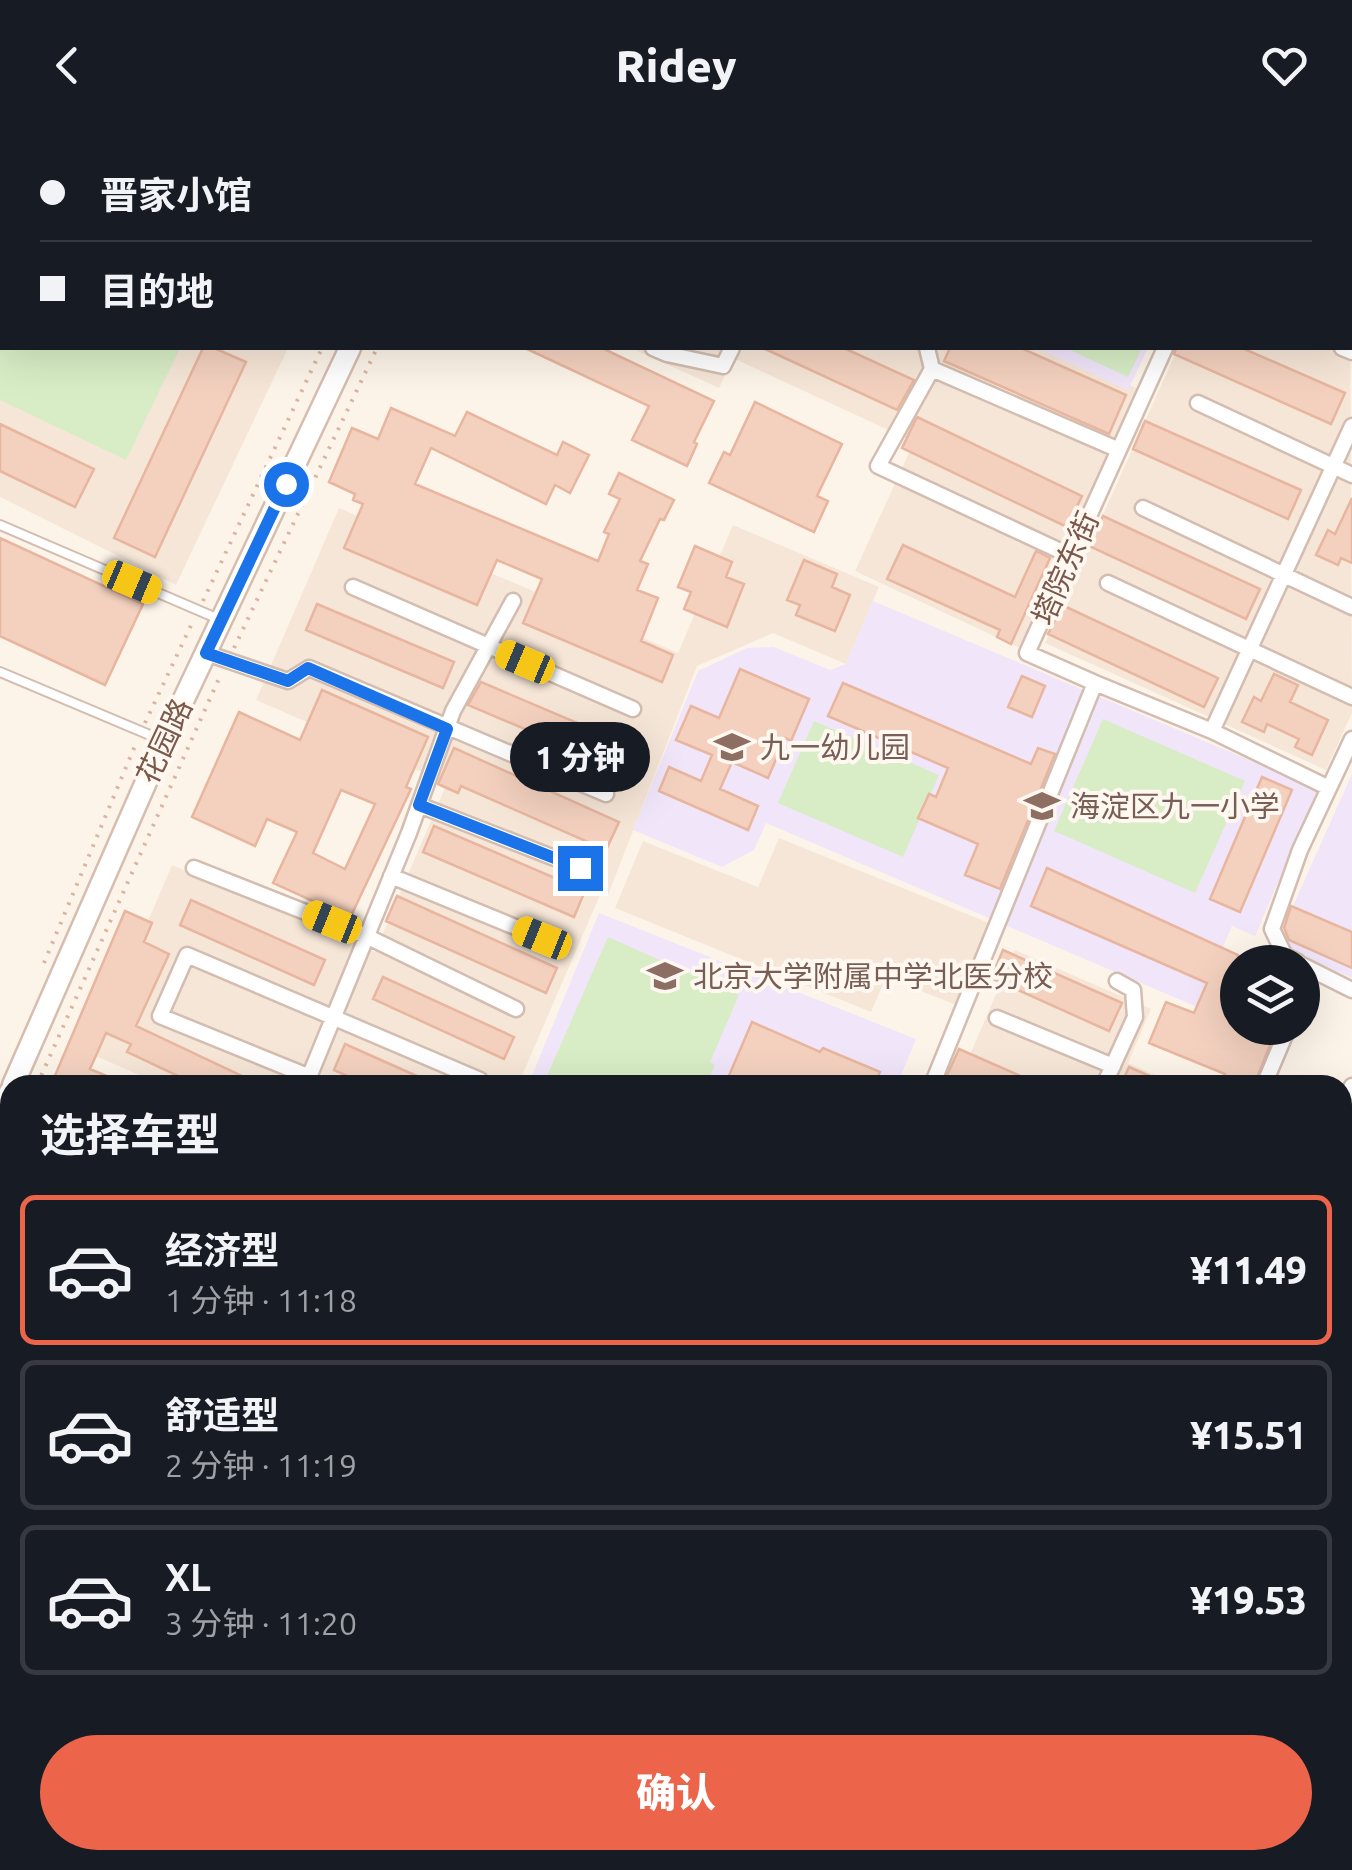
<!DOCTYPE html>
<html lang="zh">
<meta charset="utf-8">
<style>
:root{--surface:#171b24;--page:#20242c;--text:#f1f3f6;--muted:#9ea1a6;--line:#363941;--accent:#ec644a}
body{margin:0;font-family:Ubuntu,"Noto Sans SC",sans-serif;background:var(--page);color:var(--text);height:100vh;display:flex;flex-direction:column;font-size:38px;white-space:nowrap}
*{box-sizing:border-box;margin:0}
p{font-size:32px;color:var(--muted)}
.icon{flex:none;width:55px;height:55px;fill:none;stroke:currentColor;stroke-width:2;stroke-linecap:round;stroke-linejoin:round}
.map{position:relative;flex:1;overflow:hidden}
.panel{position:absolute;left:0px;top:945px;width:1352px;height:795px;display:flex;flex-direction:column;background:var(--surface);border-radius:30px 30px 0 0;box-shadow:0 10px 40px #0002}
.panel>*{flex:none}
.guide{position:absolute;left:0px;top:0px;width:1352px;height:220px;box-shadow:0 10px 40px #0002;display:grid;align-content:center;height:220px;padding:0 40px;background:var(--surface)}
.tools{position:absolute;left:1220px;top:815px;display:grid;gap:20px}
.tools a{display:grid;place-items:center;width:100px;height:100px;border-radius:50%;background:var(--surface);box-shadow:0 10px 40px #0002;font-size:50px}
.end{position:absolute;width:45px;height:45px;margin:-22px;border:12px solid #1a73e8;background:#fff;box-shadow:0 0 0 5px #fff}
.from{border-radius:50%}
.bubble{position:absolute;height:70px;border-radius:35px;background:var(--surface);box-shadow:0 10px 40px #0002;font-size:32px;font-weight:800;line-height:70px;text-align:center}
.car{position:absolute;width:30px;height:60px;margin:-30px -15px;border-radius:12px;box-shadow:0 0 8px 2px #0007;background:linear-gradient(#f5c518 24%,#345 0 40%,#f5c518 0 76%,#345 0 86%,#f5c518 0)}
.guide b{display:flex;align-items:center;gap:35px;height:95px;font-size:38px}
.guide b+b{border-top:2px solid var(--line)}
.guide i{width:25px;height:25px;background:var(--text)}
ul{padding:0;list-style:none}
li{display:flex;align-items:center;gap:30px;height:150px;margin:0 20px 15px;padding:0 20px;border:5px solid var(--line);border-radius:15px}
li div{flex:1}
li b{display:block;font-size:38px}
li em{font-style:normal;font-weight:800}
li.active{border-color:var(--accent)}
li>.icon{width:90px;height:90px;stroke-width:1.5}
h2{padding:0 40px;font-size:45px;line-height:120px}
.action{display:flex;gap:20px;margin-top:auto;padding:20px 40px}
.action a{flex:1;height:115px;border-radius:60px;background:var(--accent);color:#fff;font-size:40px;font-weight:800;line-height:115px;text-align:center}
header{display:flex;justify-content:space-between;align-items:center;height:130px;padding:0 40px;background:var(--surface);font-size:45px;font-weight:800}
.map>svg:first-child{display:block}
.residential{fill:#f6e6d7}
.education{fill:#f1e5fa}
.medical{fill:#fcdce2}
.green{fill:#d8edc6}
.building{fill:#f4d1bf;stroke:#e8b69f;stroke-width:2.5;fill-rule:evenodd}
.lines{fill:none;stroke-linecap:round;stroke-linejoin:round}
.lane-casing{stroke:#d3bdb0;stroke-width:12}
.street-casing{stroke:#d3bdb0;stroke-width:19}
.secondary-casing{stroke:#d7bdad;stroke-width:25}
.path{stroke:#dab4a2;stroke-width:4;stroke-dasharray:2.5 8;stroke-linecap:butt}
.lane{stroke:#fff;stroke-width:8}
.street{stroke:#fff;stroke-width:14}
.secondary{stroke:#fff;stroke-width:20}
.route{stroke:#1a73e8;stroke-width:12}
.labels{text-anchor:middle;dominant-baseline:central;stroke-width:8;stroke-linejoin:round;paint-order:stroke}
.street-label{font-size:30px;fill:#7a594b;stroke:#fff8f1}
.education-label{font-size:30px;fill:#785e54;stroke:#fff8f1;text-anchor:start}
</style>
<header><svg class="icon" aria-label="back" viewBox="0 0 24 24"><path d="M15 5l-7 7 7 7"/></svg>Ridey<svg class="icon" aria-label="heart" viewBox="0 0 24 24"><path d="M12 20l-8-8c-3-5 5-10 8-4 3-6 11-1 8 4z"/></svg></header>
<div class="map">
<svg width="1352" height="1740" viewBox="0 0 1352 1740">
<rect width="100%" height="100%" fill="#fdf4e9"/>
<path class="residential" d="M0,0L30,2H2V218H288L176,455L0,367Z
M506,0H961L505,2Z
M1350,160L1352,583L1326,640L1045,513L1178,218H1350Z
M631,218H1050L1145,262L1024,520L855,441L914,312L733,228L719,258Z
M339,378L678,523L733,395L879,457L846,534L773,503L697,536L608,765H600L518,955H162L91,924L172,735L375,822L447,653L256,570Z
M779,708L989,793L956,875L886,847L871,882L615,778L643,711L758,757Z
M1015,820L1151,879L1128,933L1178,955H957Z
M1352,976V1386L1342,1382V999Z
M10,1070V1632L0,1627V1093Z
M146,1730H648L644,1740H142Z"/>
<path class="education" d="M954,0H1249L953,2Z
M1037,218H1148L1128,260Z
M873,471L1318,659L1255,806L1232,796L1197,877L766,693L754,720L722,737L633,700L698,541L747,518L774,517L830,540L846,534Z
M1352,644V848L1276,814Z
M599,783L916,909L897,955H528Z"/>
<path class="medical" d="M1343,1617L1352,1621V1740H641L645,1730H1342Z"/>
<path class="green" d="M0,113L2,218H180L126,330L0,270Z
M1066,218H1142L1128,247Z
M1103,589L1245,651L1195,763L1054,701Z
M814,591L939,645L903,727L778,673Z
M608,807L739,865L710,932L715,935L706,955H543Z"/>
<path class="building" d="M203,218H214L246,232L155,427L114,408Z
M525,218H602L714,271L694,312L697,314L687,336L632,310L649,276Z
M763,218H844L914,250L897,280Z
M950,218H1021L1126,265L1109,304L944,231Z
M1176,218H1242L1345,263L1331,294L1174,224Z
M755,272L842,314L817,366L828,371L814,402L709,353L724,322L730,325Z
M391,278L455,306L467,282L557,325L563,312L589,325L570,363L555,355L546,374L431,318L415,354L598,431L609,404L604,402L620,369L609,364L619,343L674,370L664,390L660,389L640,431L648,434L637,460L658,468L641,511L673,525L662,552L523,493L542,449L497,430L477,475L344,418L363,374L353,370L355,364L329,352L352,298L378,309Z
M917,287L1082,366L1067,397L902,318Z
M1145,291L1301,360L1288,389L1133,319Z
M0,294L94,339L75,377L0,341Z
M1352,368V433L1341,428L1338,435L1316,425L1328,400L1335,404Z
M1103,386L1260,459L1246,489L1089,416Z
M0,408L143,474L105,555L0,506Z
M903,415L1015,467L1036,421L1050,428L1011,514L997,507L1000,500L887,449Z
M695,416L732,432L726,447L744,454L727,497L684,479L691,462L678,457Z
M804,430L837,444L832,457L850,465L835,501L796,485L800,475L787,470Z
M317,474L454,532L443,558L306,500Z
M1062,475L1218,548L1204,577L1048,504Z
M740,539L809,569L791,611L785,608L768,648L732,632L720,659L758,676L748,700L659,661L669,637L701,651L712,625L676,610L691,576L719,588Z
M1274,544L1298,555L1290,572L1328,590L1312,625L1295,617L1299,609L1267,594L1264,602L1242,592L1254,567L1261,571Z
M1022,546L1045,556L1032,587L1008,577Z
M481,552L629,615L619,639L468,575Z
M843,553L1031,634L1038,618L1055,624L1000,759L965,745L978,714L918,688L929,664L936,667L948,638L828,586Z
M322,560L428,607L406,657L411,659L350,788L273,753L297,702L267,689L255,716L192,687L239,582L300,610ZM341,660L375,674L345,739L313,723Z
M454,618L619,692L606,720L461,656L458,663L438,654Z
M1262,647L1292,660L1240,782L1210,769Z
M434,696L585,761L574,787L423,722Z
M1047,738L1238,825V898H1277L1254,955H1220L1225,944L1149,913L1166,872L1194,883L1207,853L1031,776Z
M397,766L557,838L546,863L386,791Z
M191,770L325,830L314,855L180,795Z
M1291,776L1352,802V838L1289,810L1284,798Z
M125,781L152,793L144,812L169,824L136,896L261,955H197L127,922L131,914L106,903L90,939L128,955H51Z
M1003,820L1122,873L1109,901L991,848Z
M383,847L514,907L504,929L373,869Z
M752,892L820,922L823,918L880,942L874,955H725Z
M345,914L437,955H367L334,940Z
M959,919L1041,955H956L945,950Z
M1129,937L1170,955H1121Z"/>
<g class="lines">
<defs>
<path id="lane" d="M394,0L400,2
M998,2L999,0
M0,395L221,490
M0,542L164,611
M0,1272L10,1276
M0,1432L10,1436
M1342,1654L1352,1658
M846,1730L856,1740
M415,1740L419,1730
M780,1740L785,1730
M1110,1740L1114,1730"/>
<path id="street" d="M608,0L609,2
M834,0L839,2
M1263,2L1264,0
M653,218L667,224L723,236L732,218
M927,218L932,239
M1342,218L1352,222
M1198,273L1352,345
M1143,378L1352,477
M1071,426L878,336L932,239L1119,320
M1108,453L1352,567
M353,457L633,579
M206,523L288,551L309,538L606,664
M1095,553L1212,601L1352,296
M1212,601L1329,658
M419,675L580,738
M194,738L366,806L516,879
M391,746L542,808
M1298,832L1285,826L1272,799L1300,720L1352,609
M1302,835L1352,860
M997,888L1113,936
M310,947L160,886L187,825L480,950
M307,952L409,703L453,581L513,471
M932,955L1095,553L1027,523L1165,218
M1104,955L1135,887L1133,860L1117,851
M1264,955L1288,898
M1342,976L1352,956
M1342,989L1352,993
M1,1037L10,1047
M1342,1067L1352,1071
M1342,1192L1352,1196
M1342,1262L1352,1265
M1342,1534L1352,1537
M1342,1603L1352,1607
M291,1730L315,1740
M278,1740L282,1730
M629,1740L633,1730"/>
<path id="secondary" d="M452,2L453,0
M13,955L164,611L350,218
M0,984L10,962
M0,1018L10,1023
M1342,1561L1352,1565
M1342,1584L1352,1588"/>
</defs>
<use href="#lane" class="lane-casing"/>
<use href="#street" class="street-casing"/>
<use href="#secondary" class="secondary-casing"/>
<path class="path" d="M1334,0L1339,2
M424,2L425,0
M480,2L481,0
M1350,7L1352,8
M203,471L322,218
M234,518L377,218
M145,593L194,489
M44,833L137,611
M37,955L221,544"/>
<use href="#lane" class="lane"/>
<use href="#street" class="street"/>
<use href="#secondary" class="secondary"/>
</g>
<g class="lines">
<path class="route" d="M286,354L206,523L288,551L308,538L447,599L419,675L580,738"/>
</g>
<defs>
<symbol id="school-bare" viewBox="-9 -9 18 18"><path d="M0-5L7-2L0 1L-7-2ZM-4 1L0 2.5L4 1V4Q0 6-4 4Z" fill="#8d6e63" stroke="#fff8f1" stroke-width="2.5" paint-order="stroke"/></symbol>
</defs>
<g fill-rule="evenodd">
<use href="#school-bare" x="707" y="592" width="50" height="50"/>
<use href="#school-bare" x="1017" y="651" width="50" height="50"/>
<use href="#school-bare" x="640" y="821" width="50" height="50"/>
</g>
<g class="labels">
<g class="street-label">
<text transform="translate(1065 438) rotate(-66)">塔院东街</text>
<text transform="translate(164 611) rotate(-65)">花园路</text>
</g>
<g class="education-label">
<text x="760" y="617">九一幼儿园</text>
<text x="1070" y="676">海淀区九一小学</text>
<text x="693" y="846">北京大学附属中学北医分校</text>
</g>
</g>
</svg>
<div class="tools">
<a><svg class="icon" aria-label="layers" viewBox="0 0 24 24"><path d="M12 4l9 5-9 5-9-5zM3 14l9 5 9-5"/></svg></a>
</div>
<i class="end from" style="left:286px;top:354px"></i>
<i class="end" style="left:580px;top:738px"></i>
<div class="bubble" style="left:510px;top:592px;width:140px">1 分钟</div>
<i class="car" style="left:132px;top:452px;rotate:113deg"></i>
<i class="car" style="left:525px;top:532px;rotate:293deg"></i>
<i class="car" style="left:332px;top:792px;rotate:292deg"></i>
<i class="car" style="left:542px;top:808px;rotate:292deg"></i>
<div class="guide">
<b><i class="from"></i>晋家小馆</b>
<b><i></i>目的地</b>
</div>
<section class="panel">
<h2>选择车型</h2>
<ul>
<li class="active"><svg class="icon" aria-label="car" viewBox="0 0 24 24"><path d="M5 17H2v-5l4-1 3-4h7l3 4 3 1v5h-3M9 17h6M6 11h13"/><circle cx="7" cy="17" r="2"/><circle cx="17" cy="17" r="2"/></svg><div><b>经济型</b><p>1 分钟 · 11:18</p></div><em>¥11.49</em></li>
<li><svg class="icon" aria-label="car" viewBox="0 0 24 24"><path d="M5 17H2v-5l4-1 3-4h7l3 4 3 1v5h-3M9 17h6M6 11h13"/><circle cx="7" cy="17" r="2"/><circle cx="17" cy="17" r="2"/></svg><div><b>舒适型</b><p>2 分钟 · 11:19</p></div><em>¥15.51</em></li>
<li><svg class="icon" aria-label="car" viewBox="0 0 24 24"><path d="M5 17H2v-5l4-1 3-4h7l3 4 3 1v5h-3M9 17h6M6 11h13"/><circle cx="7" cy="17" r="2"/><circle cx="17" cy="17" r="2"/></svg><div><b>XL</b><p>3 分钟 · 11:20</p></div><em>¥19.53</em></li>
</ul>
<div class="action"><a>确认</a></div>
</section>
</div>
